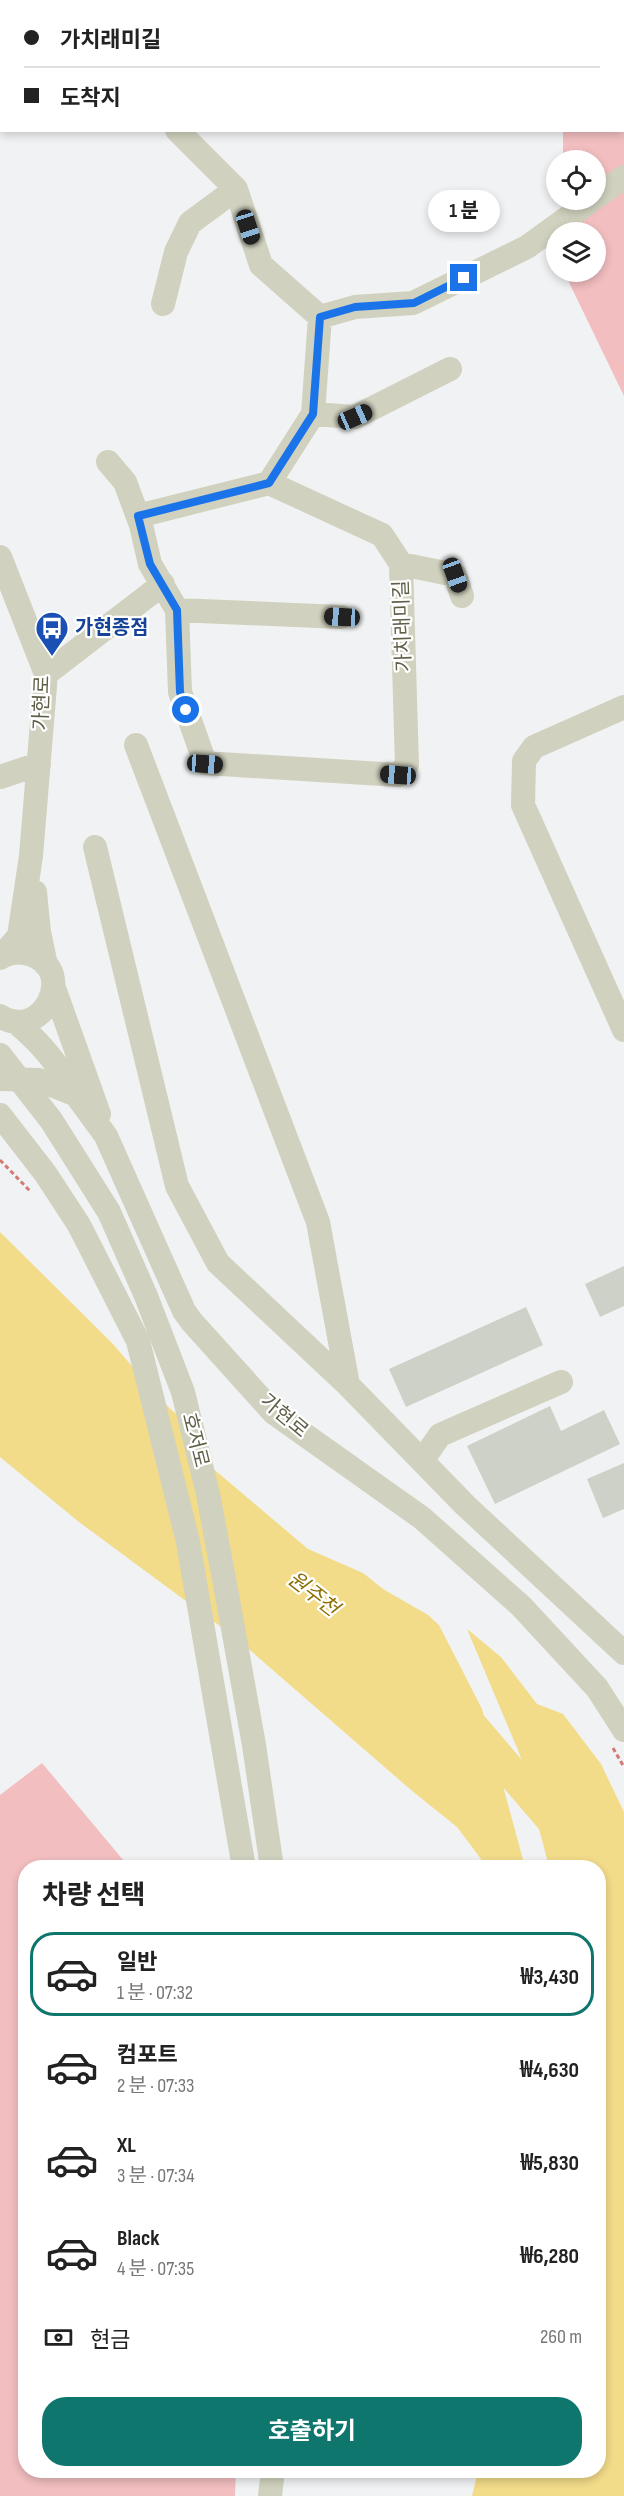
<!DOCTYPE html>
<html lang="ko">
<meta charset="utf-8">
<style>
:root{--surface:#fff;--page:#f6f6f6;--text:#222;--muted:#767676;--line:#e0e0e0;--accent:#0f766e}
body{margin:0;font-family:"Sofia Sans Condensed","Noto Sans KR",sans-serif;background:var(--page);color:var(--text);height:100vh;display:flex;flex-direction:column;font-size:22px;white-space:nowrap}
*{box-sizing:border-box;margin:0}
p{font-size:20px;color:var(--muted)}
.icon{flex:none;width:33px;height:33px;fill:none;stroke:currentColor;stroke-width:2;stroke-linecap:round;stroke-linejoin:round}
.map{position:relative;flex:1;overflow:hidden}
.panel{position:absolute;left:18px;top:1860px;width:588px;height:618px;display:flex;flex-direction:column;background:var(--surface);border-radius:24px;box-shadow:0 3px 9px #0003}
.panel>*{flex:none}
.hud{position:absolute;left:0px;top:0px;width:624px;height:132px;box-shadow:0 3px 9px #0003;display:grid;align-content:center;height:132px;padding:0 24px;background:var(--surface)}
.buttons{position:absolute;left:546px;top:150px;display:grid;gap:12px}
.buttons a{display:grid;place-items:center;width:60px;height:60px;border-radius:50%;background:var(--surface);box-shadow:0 3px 9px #0003;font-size:30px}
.end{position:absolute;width:27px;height:27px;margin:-14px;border:8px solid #1a73e8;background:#fff;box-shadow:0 0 0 3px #fff}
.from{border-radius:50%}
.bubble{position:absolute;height:42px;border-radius:21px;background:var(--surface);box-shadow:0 3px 9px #0003;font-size:20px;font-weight:700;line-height:42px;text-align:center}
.car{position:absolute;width:18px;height:36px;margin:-18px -9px;border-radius:8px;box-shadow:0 0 4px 2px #0007;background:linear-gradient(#222 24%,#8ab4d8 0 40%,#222 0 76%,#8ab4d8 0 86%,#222 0)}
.hud b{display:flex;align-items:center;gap:21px;height:57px;font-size:22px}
.hud b+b{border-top:2px solid var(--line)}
.hud i{width:15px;height:15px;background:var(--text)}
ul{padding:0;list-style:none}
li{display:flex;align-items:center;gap:18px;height:84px;margin:0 12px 9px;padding:0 12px;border:3px solid transparent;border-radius:24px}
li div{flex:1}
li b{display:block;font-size:22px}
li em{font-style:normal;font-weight:700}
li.active{border-color:var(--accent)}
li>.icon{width:54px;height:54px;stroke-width:1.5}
h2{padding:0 24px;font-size:27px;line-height:72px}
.pay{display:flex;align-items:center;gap:15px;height:66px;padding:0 24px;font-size:22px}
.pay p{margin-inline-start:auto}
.primary-button{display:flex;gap:12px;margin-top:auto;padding:12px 24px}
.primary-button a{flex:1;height:69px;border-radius:24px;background:var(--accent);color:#fff;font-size:24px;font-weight:700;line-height:69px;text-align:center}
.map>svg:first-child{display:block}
.green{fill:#f2bec0}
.water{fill:#f2db89}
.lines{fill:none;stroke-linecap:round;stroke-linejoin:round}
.river{stroke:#f2db89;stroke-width:32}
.building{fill:#ced1c8}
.path{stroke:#d37b73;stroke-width:3;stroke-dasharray:4.5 3;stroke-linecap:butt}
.minor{stroke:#d0d1be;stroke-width:24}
.minor-bridge{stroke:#d0d1be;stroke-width:24}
.route{stroke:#1a73e8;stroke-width:8}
.labels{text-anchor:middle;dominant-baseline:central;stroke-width:4.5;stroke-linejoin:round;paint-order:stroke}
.street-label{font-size:20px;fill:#5f6047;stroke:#fff}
.transit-label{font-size:20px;font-weight:bold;fill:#164399;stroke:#fff;text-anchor:start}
.water-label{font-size:21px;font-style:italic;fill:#8d7007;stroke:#fff}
</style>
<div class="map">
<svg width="624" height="2496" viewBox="0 0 624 2496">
<rect width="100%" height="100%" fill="#f1f2f3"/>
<path class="green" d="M558,0H624V396L564,272H596V232H563V200H596V160H563V131L622,130V2Z
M42,1763L129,1867L26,1868V2470L236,2471L235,2496H0V1795Z"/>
<path class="water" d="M0,1232L112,1343L164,1403L184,1421L182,1439L217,1472L308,1549L363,1573L383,1589L428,1615L439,1625L482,1709L525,1867H487L457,1827L411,1790L236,1638L79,1522L0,1457Z
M467,1629L501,1657L537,1704L563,1714L601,1764L624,1812V2496H472L478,2471L598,2470V1868L549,1867L520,1755Z"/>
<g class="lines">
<path class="river" d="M464,1717L554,1822L576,1868"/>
</g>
<path class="building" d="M624,1266V1306L600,1317L585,1284Z
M526,1307L543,1345L406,1407L389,1369Z
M550,1406L561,1431L604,1410L620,1444L495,1504L467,1446Z
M624,1463V1509L603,1518L587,1479Z"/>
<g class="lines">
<path class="path" d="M0,1160L30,1191
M613,1748L624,1767"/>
<path class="minor" d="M75,0L77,2
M177,130L236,189L261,265L320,317L313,414L269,483
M596,197L624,177
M163,304L176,252L190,223L236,189
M320,317L355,307L413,303L527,247L592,200
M313,414L355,417L450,369
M108,462L125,482L141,525L150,564L177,610L180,692L205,763L398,775L407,765L401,564L382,535L269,483
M138,516L269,483
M0,557L46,674L31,856L19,936L2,956
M401,564L455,575L462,596
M177,610L341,617
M46,674L163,584
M624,707L534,747L524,761L523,805L624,1030
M136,745L318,1222L348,1385
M0,777L39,764
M95,847L177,1186L218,1263L348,1385L465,1505L624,1653
M35,892L39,932L46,965
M0,958C10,952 21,951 32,955C78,972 41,1043 0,1016
M54,988L99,1114
M14,1021C41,1042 59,1066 76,1095
M0,1079L39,1080L76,1095L106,1136L184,1311L192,1322L274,1413L422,1518L521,1606L597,1688L624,1730
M422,1461L440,1435L561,1382
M270,2496L273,2470"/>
<path class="minor-bridge" d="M0,1055L51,1120L109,1212L146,1296L183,1392L208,1494L227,1595L254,1745L272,1868
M0,1115L45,1173L79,1225L138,1341L188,1542L244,1868"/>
</g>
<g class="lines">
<path class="route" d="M186,710L180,692L177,610L150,564L138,516L269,483L313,414L320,317L355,307L414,303L464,278"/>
</g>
<defs>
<symbol id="bus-pin" viewBox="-11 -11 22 30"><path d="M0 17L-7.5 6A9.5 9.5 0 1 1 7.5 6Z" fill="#1a4fb4" stroke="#fff"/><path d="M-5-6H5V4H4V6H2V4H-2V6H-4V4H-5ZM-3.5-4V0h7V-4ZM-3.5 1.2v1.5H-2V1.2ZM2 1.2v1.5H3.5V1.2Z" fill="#fff"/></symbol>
</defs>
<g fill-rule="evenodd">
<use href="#bus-pin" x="33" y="609" width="38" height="52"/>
</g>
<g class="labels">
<g class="street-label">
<text transform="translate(403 626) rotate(-92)">가치래미길</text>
<text transform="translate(42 703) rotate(-88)">가현로</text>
<text transform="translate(284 1416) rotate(40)">가현로</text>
<text transform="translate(195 1440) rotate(76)">호저로</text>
</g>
<g class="transit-label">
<text x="75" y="628">가현종점</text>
</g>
<g class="water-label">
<text transform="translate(313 1594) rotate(38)">원주천</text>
</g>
</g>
</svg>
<div class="buttons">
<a><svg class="icon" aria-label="locate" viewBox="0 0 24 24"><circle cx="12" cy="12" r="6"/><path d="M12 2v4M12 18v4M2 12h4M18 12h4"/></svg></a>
<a><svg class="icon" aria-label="layers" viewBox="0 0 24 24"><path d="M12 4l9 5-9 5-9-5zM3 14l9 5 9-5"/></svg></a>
</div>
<i class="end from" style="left:186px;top:710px"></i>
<i class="end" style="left:464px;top:278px"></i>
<div class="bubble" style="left:428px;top:190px;width:72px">1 분</div>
<i class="car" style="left:248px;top:227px;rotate:162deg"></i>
<i class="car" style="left:355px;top:417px;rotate:66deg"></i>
<i class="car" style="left:455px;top:575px;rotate:160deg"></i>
<i class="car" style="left:342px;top:617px;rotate:273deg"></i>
<i class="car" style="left:205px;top:764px;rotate:94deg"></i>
<i class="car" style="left:398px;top:775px;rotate:274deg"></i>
<div class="hud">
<b><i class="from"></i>가치래미길</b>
<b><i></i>도착지</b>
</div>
<section class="panel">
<h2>차량 선택</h2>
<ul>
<li class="active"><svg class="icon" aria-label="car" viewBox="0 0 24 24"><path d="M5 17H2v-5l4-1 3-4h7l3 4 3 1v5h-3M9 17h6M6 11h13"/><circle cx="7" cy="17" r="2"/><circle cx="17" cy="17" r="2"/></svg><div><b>일반</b><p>1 분 · 07:32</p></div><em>₩3,430</em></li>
<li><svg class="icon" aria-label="car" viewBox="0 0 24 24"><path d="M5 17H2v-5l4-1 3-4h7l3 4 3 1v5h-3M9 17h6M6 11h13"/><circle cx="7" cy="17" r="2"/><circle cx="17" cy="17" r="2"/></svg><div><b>컴포트</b><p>2 분 · 07:33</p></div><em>₩4,630</em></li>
<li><svg class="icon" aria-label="car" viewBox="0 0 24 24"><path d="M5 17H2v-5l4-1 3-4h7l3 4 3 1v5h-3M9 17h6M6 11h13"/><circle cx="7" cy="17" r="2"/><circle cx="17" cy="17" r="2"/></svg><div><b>XL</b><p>3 분 · 07:34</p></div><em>₩5,830</em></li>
<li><svg class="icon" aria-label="car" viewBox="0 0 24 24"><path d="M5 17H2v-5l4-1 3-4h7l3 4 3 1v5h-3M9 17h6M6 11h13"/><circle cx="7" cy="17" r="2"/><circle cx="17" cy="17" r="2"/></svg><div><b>Black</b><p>4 분 · 07:35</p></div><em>₩6,280</em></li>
</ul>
<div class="pay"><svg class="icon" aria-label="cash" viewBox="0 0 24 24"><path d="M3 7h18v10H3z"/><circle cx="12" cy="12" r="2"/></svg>현금<p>260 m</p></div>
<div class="primary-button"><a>호출하기</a></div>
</section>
</div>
